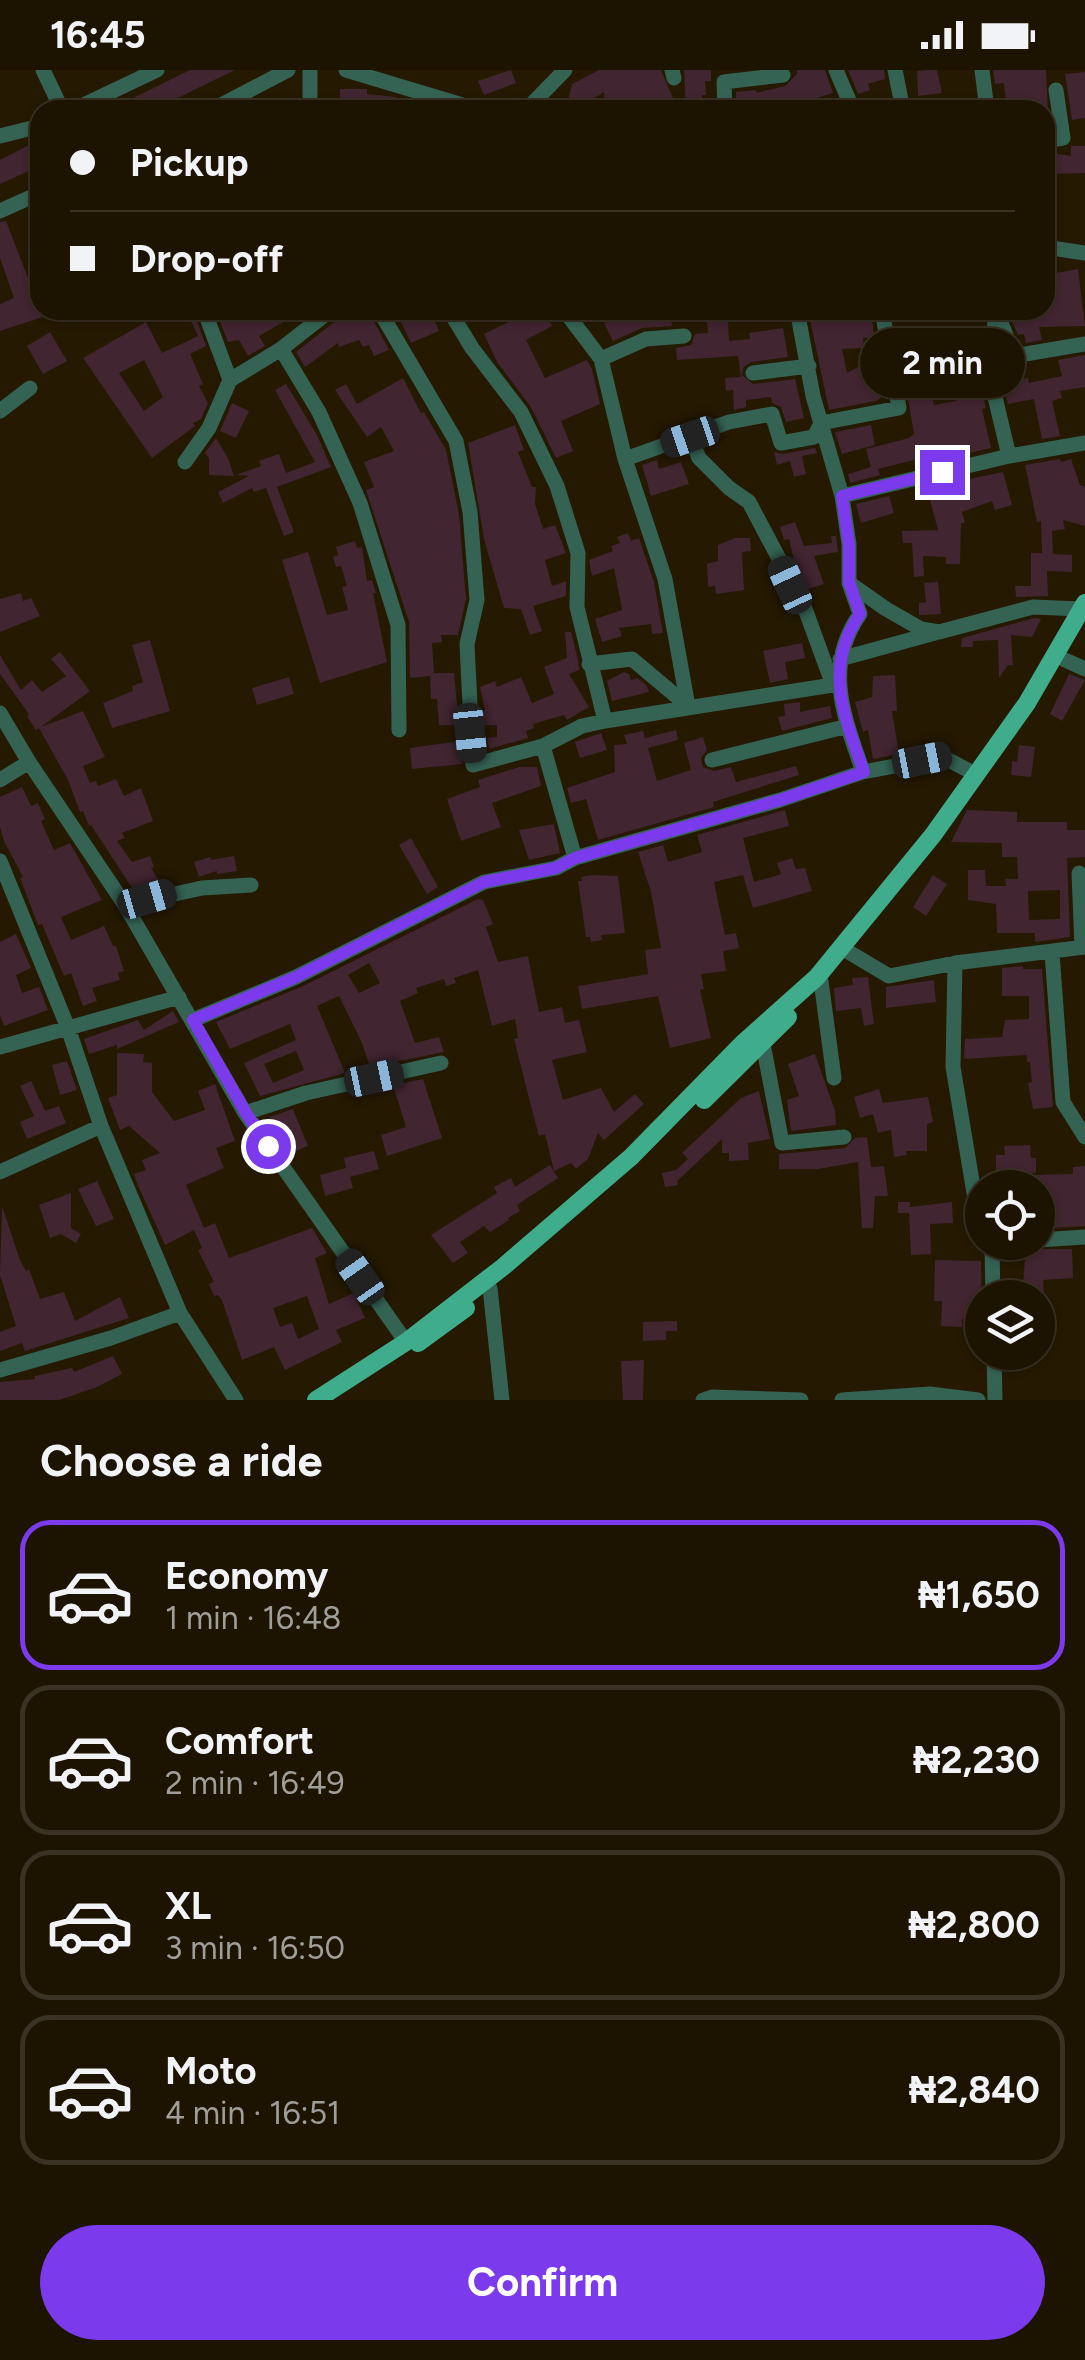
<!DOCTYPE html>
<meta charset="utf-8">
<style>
:root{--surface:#1c1301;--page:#292010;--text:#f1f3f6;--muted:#a09e99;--line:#3a3223;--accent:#7c3aed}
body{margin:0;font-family:Figtree,sans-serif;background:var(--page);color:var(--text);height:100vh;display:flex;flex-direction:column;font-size:38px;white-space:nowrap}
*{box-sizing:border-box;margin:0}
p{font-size:32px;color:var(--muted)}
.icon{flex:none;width:55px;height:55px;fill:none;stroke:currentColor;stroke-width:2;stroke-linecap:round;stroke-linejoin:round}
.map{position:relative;height:1330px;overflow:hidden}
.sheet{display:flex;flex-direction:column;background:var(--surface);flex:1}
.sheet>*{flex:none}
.banner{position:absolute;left:30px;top:30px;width:1025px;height:220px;border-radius:30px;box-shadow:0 2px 8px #0004,0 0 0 2px var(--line);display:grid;align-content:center;height:220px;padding:0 40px;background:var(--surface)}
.fabs{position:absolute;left:965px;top:1100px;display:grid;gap:20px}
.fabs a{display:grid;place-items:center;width:90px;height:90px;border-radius:50%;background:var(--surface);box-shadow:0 2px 8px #0004,0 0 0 2px var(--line);font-size:50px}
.end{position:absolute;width:45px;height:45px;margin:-22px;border:12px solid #7c3aed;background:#fff;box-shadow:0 0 0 5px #fff}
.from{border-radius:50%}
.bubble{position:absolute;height:70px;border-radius:35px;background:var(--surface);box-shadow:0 2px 8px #0004,0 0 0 2px var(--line);font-size:32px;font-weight:700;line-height:70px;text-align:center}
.car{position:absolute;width:30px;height:60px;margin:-30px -15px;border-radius:12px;box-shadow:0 0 8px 2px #0007;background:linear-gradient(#222 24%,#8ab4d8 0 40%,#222 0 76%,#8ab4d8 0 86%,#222 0)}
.banner b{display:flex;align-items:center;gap:35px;height:95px;font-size:38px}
.banner b+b{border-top:2px solid var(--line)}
.banner i{width:25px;height:25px;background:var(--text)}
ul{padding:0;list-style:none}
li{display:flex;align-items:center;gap:30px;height:150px;margin:0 20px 15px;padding:0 20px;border:5px solid var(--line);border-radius:30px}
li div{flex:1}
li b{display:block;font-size:38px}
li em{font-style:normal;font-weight:700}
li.selected{border-color:var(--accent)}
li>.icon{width:90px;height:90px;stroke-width:1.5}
h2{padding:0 40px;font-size:45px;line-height:120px}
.button{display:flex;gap:20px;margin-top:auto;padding:20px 40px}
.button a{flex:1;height:115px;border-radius:60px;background:var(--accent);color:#fff;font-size:40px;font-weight:700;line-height:115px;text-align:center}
.status{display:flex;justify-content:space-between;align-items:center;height:70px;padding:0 50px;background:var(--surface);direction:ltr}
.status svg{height:28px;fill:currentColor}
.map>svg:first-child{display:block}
.building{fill:#412530;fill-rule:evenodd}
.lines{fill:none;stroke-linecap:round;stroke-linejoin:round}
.minor{stroke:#346354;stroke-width:15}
.major{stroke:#3fac8c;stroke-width:18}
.route{stroke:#7c3aed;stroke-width:12}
</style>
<div class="status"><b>16:45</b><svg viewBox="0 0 49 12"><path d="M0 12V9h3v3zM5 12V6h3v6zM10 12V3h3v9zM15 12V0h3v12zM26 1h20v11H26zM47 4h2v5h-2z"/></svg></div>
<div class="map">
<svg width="1085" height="1330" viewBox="0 0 1085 1330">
<rect width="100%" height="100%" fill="#251901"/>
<path class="building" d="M190,0H235L161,36L163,40H109Z
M511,0L516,13L484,25L478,11Z
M599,0H661L678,40H605L604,22L580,37V40H566L572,14Z
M684,0H711V11H705L706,25H702L703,40H686Z
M797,0H825L833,23L814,29L818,40H736V22L756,20V23L785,16L797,4Z
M848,0H884L885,9L868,14L870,20L858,24Z
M928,0H937L942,23L918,26L917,1Z
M993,0H1046L1048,40H1007L1004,13L995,14Z
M1085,2V48L1072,50L1065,4Z
M340,19H367V24L396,27V37H389V40H340Z
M37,71L40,96L0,114V90Z
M1071,76H1085V103L1045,104V82L1071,86Z
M6,151L43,247L0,261V234L14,228L0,188V152Z
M1078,199L1085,256L1039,257L1042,270L1026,273L1024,264L1018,265L1010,246L1045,240L1048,236L1045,205Z
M186,240H193L206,276L190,284L203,314L199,316L208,333L201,349L193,353L195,356L152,388L83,288L146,252L162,283L198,266ZM144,290L163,327L144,341L119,303Z
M225,240H304L259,266L265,276L248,286L239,270L228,272L217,244Z
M363,240H368L389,280L374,286L369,275L363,277L359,270L339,277L338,273L305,297L296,282L337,250Z
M430,240L439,261L411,273L401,252Z
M516,240H553L554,245L548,248L552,256L526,270L545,308L587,290L592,299L600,334L561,351L573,381L556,388L531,337L497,292L484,264L519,247Z
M616,240H670L672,256L642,258L613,271L604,253L610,250L607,244Z
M706,240H751V246L728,249L729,271L750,269L749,263L783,258L788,287L751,292L743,298L742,305L753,314L795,309L804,348L786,352L781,337L772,333L771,327L746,330V337L734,340L733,320L726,321L725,308L741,307L738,286L677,290L676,278L691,275L695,264L708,263Z
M808,240H867V247H872L874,267L863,268L864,278L842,279L847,303L869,291L884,315L885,325L876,331L829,340Z
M939,261L949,292L933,296L931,287L907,291L914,315L928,312L934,335L956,331L955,325L983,324L986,338L982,339L991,378L915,396L914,390L878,399L880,405L850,413L848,404L871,397L866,379L909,368L914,364L899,274Z
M50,262L67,291L43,304L27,276Z
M1085,285V317L1060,321L1062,328L1052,331L1060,366L1042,369L1034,329L1008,334L1003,313L1028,308L1029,313L1062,306L1058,290Z
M403,308L421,343L424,342L446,380L459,444L466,529L458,565H441L442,572L432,573L434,603H454L459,655H439L437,629H431L430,606L410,608L409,552L366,420L374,417L364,392L394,381L381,357L367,367L335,320L346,314L357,334Z
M286,314L317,365L331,397L277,417L294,462L284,466L266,418L254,422L252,418L223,433L218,422L249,406L236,405L261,396L259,391L279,384L286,403L315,392L275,320Z
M232,333L249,341L236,368L220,361Z
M515,355L524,380L518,382L532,417H536L535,434L543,459L555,455L566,483L545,490L552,516L566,511V526L533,536L542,561L530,565L521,539L504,538L484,469L468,373Z
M871,355L875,375L842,384L835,362Z
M216,368L228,388L234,406L209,405V388L205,383Z
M815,378L817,383L802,386L806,404L794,407L790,391L777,395L774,382L783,384Z
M1060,389L1061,392L1071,389L1080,415L1085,417V456L1063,450L1065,459L1052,461L1053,484L1072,485V502L1047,501L1048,526L1016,527L1015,516H1031V483H1042L1041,451L1037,452L1025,395Z
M657,390L659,399L681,392L689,414L651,426L642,395Z
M1003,402L1012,435L995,440L992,431L962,442L965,453H961L960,494H946V487L923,486L924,506L914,507L912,473H903L902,461L938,460L930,430L959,423L955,412Z
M889,426L894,443L861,453L856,434Z
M795,452L804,476L832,473L831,466H836L838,482L814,486L824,514L808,519L795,495L789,469L784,470L780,457Z
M628,463L631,471L639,468L654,512L663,563L652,564L651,554L619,558L622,566L602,572L595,549L622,540L614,498L592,506L589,490L613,481L611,476L620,473L617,467Z
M735,468H750L751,481L742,482L744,520L716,524L715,516L708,517L707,494L718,491V475Z
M355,471L357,478L362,477L367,511L372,510L376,523H373L387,592L320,613L282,490L308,482L327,545L348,540L342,517L347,516L341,496L336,497L333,487L338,485L336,477Z
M938,512L941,544L919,545V533L926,532L924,513Z
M21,523L23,531L31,528L40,546L0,562V529Z
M1034,548L1041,549L1032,567L1011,565L1013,595H1008L999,608L998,570L973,571V577H961L962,568Z
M565,562H571L578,590L579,600L569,604L589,637L567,650L564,645L533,654L534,658L526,661L528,668L489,679L487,668L497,667V655H482V641L485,640L480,617L495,611L497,617L521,607L532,633L554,624L544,597L567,588Z
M150,570L170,641L112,658L103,633L133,621L132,616L143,612L132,575Z
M802,573L805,588L785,592L788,609L770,613L763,581Z
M60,582L90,621L41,657L83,641L105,687L83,696L90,713L96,711L98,716L116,709L124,726L141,718L153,751L122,763L125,768L117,771L132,792L150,786L154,797L151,798L160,812L152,818L146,816L134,821L91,755L89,756L83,741L80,742L68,710L39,658L36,660L27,646L29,644L0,604V585L21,620L32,610L42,622L66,606L51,589Z
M624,602L629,604L631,610L637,608L647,616L649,622L612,631L607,611Z
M1069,604L1085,610L1062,651L1050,644Z
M895,605L897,641H892L899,684L873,689L868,660L863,662L855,632L872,627L873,606Z
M289,607L294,624L257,635L252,618Z
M800,632V642L830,636L832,648L782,661L778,647L785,646L784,634Z
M676,660L678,670L648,678L657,711L691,700L684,673L703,667L707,680L701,688L703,697L714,701L731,697L736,712L796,696L799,705L713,732L714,737L598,770L586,729L571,733L567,718L615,702L614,675L627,674L624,665L643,661L645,668Z
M601,663L607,680L580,688L575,672Z
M460,671L462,694L412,699L410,678Z
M1019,675L1035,677L1031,707L1011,705L1012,691L1017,692Z
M519,697H537L541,716L492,733L501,757L461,771L447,729L480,717L478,710Z
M22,717L31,736L38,733L45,749L41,751L54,780L70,773L102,830L61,847L71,870L104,856L113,876H116L124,901L118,903L120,910L92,918L97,931L83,936L71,903L64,906L42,854L38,855L20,808L23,807L4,771L0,757V727Z
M785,740L789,756L743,768L754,812L781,804L777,793L792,788L796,799L805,798L812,821L753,838L743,805L714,812L725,865L736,863L739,878L723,881L726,901L701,904L704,919L700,920L711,968L670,978L658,926L582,939L578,916L648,904L645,880L661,878L651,822L638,782L663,775L668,792L702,782L697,765Z
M967,740L1017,742V752H1067V760H1085V787L1067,788L1070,867L1035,872V863H997L996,834L968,830V800H985L986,816H1006L1005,809H1018L1017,787H1002V773L951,772ZM1060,820V849L1029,850L1028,821Z
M554,754L560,783L529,790L519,760Z
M411,768L438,817L427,824L399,775Z
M234,786L237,801L217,804V801L199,807L194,792L210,787L211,790Z
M591,805L618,806L625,863L601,865L602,870L591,872L590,867H586L578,811H582L581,807Z
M933,805L947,814L926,846L913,837Z
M478,829L483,830L493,854L486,857L498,892L528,886L539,942L562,937L565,953L579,950L587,982L552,990L563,1030L601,1018L614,1042L635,1024L644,1034L604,1070L598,1063L588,1089L576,1099L571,1093L554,1101L545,1064L539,1066L530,1032L514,969L518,968L515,949L492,956L478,900L454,908L456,913L446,916L444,909L416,918L418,923L400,931L415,973L439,967L444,982L370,997L362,973L339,926L317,936L345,1003L260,1026L244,993L296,970L290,954L230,979L216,952L301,917ZM369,893L380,913L359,923L348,905ZM296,981L304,1000L273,1013L264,994Z
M16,864L31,898L16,905L22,923L39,917L48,940L4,956L0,945V872Z
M1023,896V899H1042L1053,1037L1033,1039L1028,1013L1032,1012L1030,992H1027V985L964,989L965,969L1002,967L1005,950L1029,949V926H1002V898Z
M868,907L874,954L864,956L861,938L836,941L834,918L853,915L852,908Z
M934,910L936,932L886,938V917Z
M173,941L179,952L117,979V975L89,984L84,969L138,950L144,960Z
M117,983L144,984L143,992L152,993V1022L174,1051L205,1040L198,1021L215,1014L235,1071L216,1078L224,1098L186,1115L204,1158L215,1153L229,1188L312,1158L327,1183L315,1188L329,1234L354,1223L365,1248L336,1260L342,1272L285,1300L274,1277L242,1290L222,1230L218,1225L214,1226L209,1214L214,1212L198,1180L202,1178L194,1160L165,1175L136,1111L134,1104L146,1100L142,1090L160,1083L129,1056L120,1060L108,1028L117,1025ZM307,1226L319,1259L298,1269L292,1253L280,1257L273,1238Z
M815,984L835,1041L836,1055L791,1061L787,1030L799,1026L788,994Z
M67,991L77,1020L60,1025L52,995Z
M423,1009L442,1068L387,1086L381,1065L406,1057L393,1015Z
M31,1011L45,1041L59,1036L66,1053L27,1069L20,1052L34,1046L20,1016Z
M879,1019L883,1033L928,1027L933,1052L927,1054V1081H906L907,1085L894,1087L891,1060L878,1063L873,1044L860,1048L854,1027Z
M759,1021L770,1069L748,1073L749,1090L729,1091V1083H722V1069L677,1111L678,1115L665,1117L662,1103L676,1100L688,1089L682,1083L741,1028Z
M293,1039L308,1076L288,1084L269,1047Z
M867,1067L871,1097L884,1096L888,1126H875L873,1158H862L858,1092L818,1099H779V1084L845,1078L855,1068Z
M1030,1075L1031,1088H1036V1103H996V1085H1005L1004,1076Z
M374,1081L379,1099L350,1107L353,1118L325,1126L320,1105L346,1098L344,1088Z
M550,1095L558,1108L517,1135L520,1141L508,1148L509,1150L490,1162L484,1156L460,1172L468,1183L453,1193L431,1165L497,1123L494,1117L511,1108L515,1117Z
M1085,1096V1156L1038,1159V1118H1029V1105L1073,1104V1097Z
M97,1111L114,1149L96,1156L78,1119Z
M71,1123V1158L81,1164L76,1173L61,1164L50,1168L39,1135Z
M898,1132H910V1137L952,1132L953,1153L930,1154L931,1184L911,1185L909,1143H898Z
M2,1136L20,1190L26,1201L29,1199L40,1229L64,1222L75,1251L120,1227L129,1248L25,1281L22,1273L0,1281V1262L16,1256L0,1205Z
M1029,1179H1072L1073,1208L1043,1210L1044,1228H1022L1025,1189H1028Z
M935,1190L981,1191L982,1249H962V1257L941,1256L942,1231H934Z
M677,1251V1261H666V1270L643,1271V1252Z
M113,1286L122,1304L97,1317L59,1330H0V1312L35,1309V1306L72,1298L74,1302Z
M644,1290L643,1330H623L621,1291Z"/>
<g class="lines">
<path class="minor" d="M43,0L62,40
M310,0V40
M346,0L479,40
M672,0L674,8
M836,0L853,40
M895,0L903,40
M982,0L987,40
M73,40L157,0
M212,40L288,0
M526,40L565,0
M725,40L724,12L783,5
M0,66L40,56
M1045,71L1063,68L1056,20
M0,141L40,123
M1045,177L1085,183
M204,240L230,310
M379,240L456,371L470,442L477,530L467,574L473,695L543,676L575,788L780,730L863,702L943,687L975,704
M449,240L472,278L521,342L557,416L578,483L577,537L605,651
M564,240L601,289L625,389L665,509L688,636
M797,240L813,326L842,426L1009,386L1085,373
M996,240L990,306L1009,386
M998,245L1014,286L1085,274
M281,279L319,342L360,433L398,555L399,660
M601,289L646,269L684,266
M753,303L809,296
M0,341L30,318
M690,367L699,388L729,418L749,432L804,536L830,607L839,614
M625,389L729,352L772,344L781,373L814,367L821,353L899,338L882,240
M185,392L209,358L230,310L281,279L331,240
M842,426L849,474V513L886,539L921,559L939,562L1033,537L1081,539
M849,513L860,544C823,597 844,646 863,702
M840,589L935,563
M1065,590L1085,599
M589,594L632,589L688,636
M0,643L29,692L125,835L245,1043L406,1272
M543,676L582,656L605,651L839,614
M712,690L848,656
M0,710L29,692
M0,791L68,958L101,1056L180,1243L236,1330
M1079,803L1082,877
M125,835L202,818L251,815
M847,881L889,906L955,893L1085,877
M1052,883L1063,1032L1085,1067
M955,893L953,997L982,1171
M821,911L834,1008
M193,950L296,907L484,812L556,798L575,788
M763,974L782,1073L844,1067
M0,977L179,927
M245,1043L306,1023L441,993
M0,1102L101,1056
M1038,1170L1085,1167
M987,1175L992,1177L1021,1172
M992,1177L993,1228
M490,1218L502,1330
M994,1282L995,1330
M0,1300L111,1268L180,1243
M703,1330L712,1327L801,1330
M842,1330L930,1324L978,1330"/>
<path class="major" d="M704,1030L788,947
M418,1273L466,1238
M316,1330L406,1272L503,1197L631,1087L742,974L817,907L933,765L1027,633L1085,533"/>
</g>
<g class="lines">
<path class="route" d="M268,1076L246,1043L193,950L296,907L484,812L556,798L575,788L780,730L864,702C844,646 823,597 860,544L849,512V474L842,426L942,402"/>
</g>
</svg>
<div class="fabs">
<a><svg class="icon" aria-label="locate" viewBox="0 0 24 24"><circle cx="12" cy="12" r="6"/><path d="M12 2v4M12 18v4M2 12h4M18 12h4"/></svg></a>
<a><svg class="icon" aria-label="layers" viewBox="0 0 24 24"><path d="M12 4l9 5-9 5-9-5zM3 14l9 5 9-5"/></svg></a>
</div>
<i class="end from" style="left:268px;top:1076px"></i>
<i class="end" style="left:942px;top:402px"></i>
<div class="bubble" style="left:860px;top:258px;width:165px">2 min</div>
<i class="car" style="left:690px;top:367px;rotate:251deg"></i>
<i class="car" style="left:790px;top:515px;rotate:335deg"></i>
<i class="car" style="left:470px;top:663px;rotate:174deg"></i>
<i class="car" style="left:922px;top:690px;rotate:79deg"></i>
<i class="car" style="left:147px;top:829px;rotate:74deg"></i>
<i class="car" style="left:374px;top:1008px;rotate:78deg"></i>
<i class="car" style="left:360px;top:1207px;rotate:325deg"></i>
<div class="banner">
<b><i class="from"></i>Pickup</b>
<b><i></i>Drop-off</b>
</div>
</div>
<section class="sheet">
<h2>Choose a ride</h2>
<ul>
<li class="selected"><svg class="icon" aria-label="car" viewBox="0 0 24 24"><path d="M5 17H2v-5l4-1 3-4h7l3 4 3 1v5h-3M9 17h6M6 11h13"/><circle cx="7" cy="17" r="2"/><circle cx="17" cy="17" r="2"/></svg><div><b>Economy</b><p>1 min · 16:48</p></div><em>₦1,650</em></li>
<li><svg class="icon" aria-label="car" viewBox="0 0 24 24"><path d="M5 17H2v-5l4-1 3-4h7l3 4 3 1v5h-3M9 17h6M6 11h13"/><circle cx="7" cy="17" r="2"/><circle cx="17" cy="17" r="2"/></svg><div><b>Comfort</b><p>2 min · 16:49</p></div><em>₦2,230</em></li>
<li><svg class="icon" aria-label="car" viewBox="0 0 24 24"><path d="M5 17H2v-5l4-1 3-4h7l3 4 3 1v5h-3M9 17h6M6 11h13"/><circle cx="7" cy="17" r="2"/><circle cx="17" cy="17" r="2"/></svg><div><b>XL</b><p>3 min · 16:50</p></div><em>₦2,800</em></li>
<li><svg class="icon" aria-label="car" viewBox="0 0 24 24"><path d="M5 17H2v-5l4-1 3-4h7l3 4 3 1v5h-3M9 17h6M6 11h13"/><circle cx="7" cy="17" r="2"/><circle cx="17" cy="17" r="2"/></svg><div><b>Moto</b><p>4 min · 16:51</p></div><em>₦2,840</em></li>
</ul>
<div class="button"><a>Confirm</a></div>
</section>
